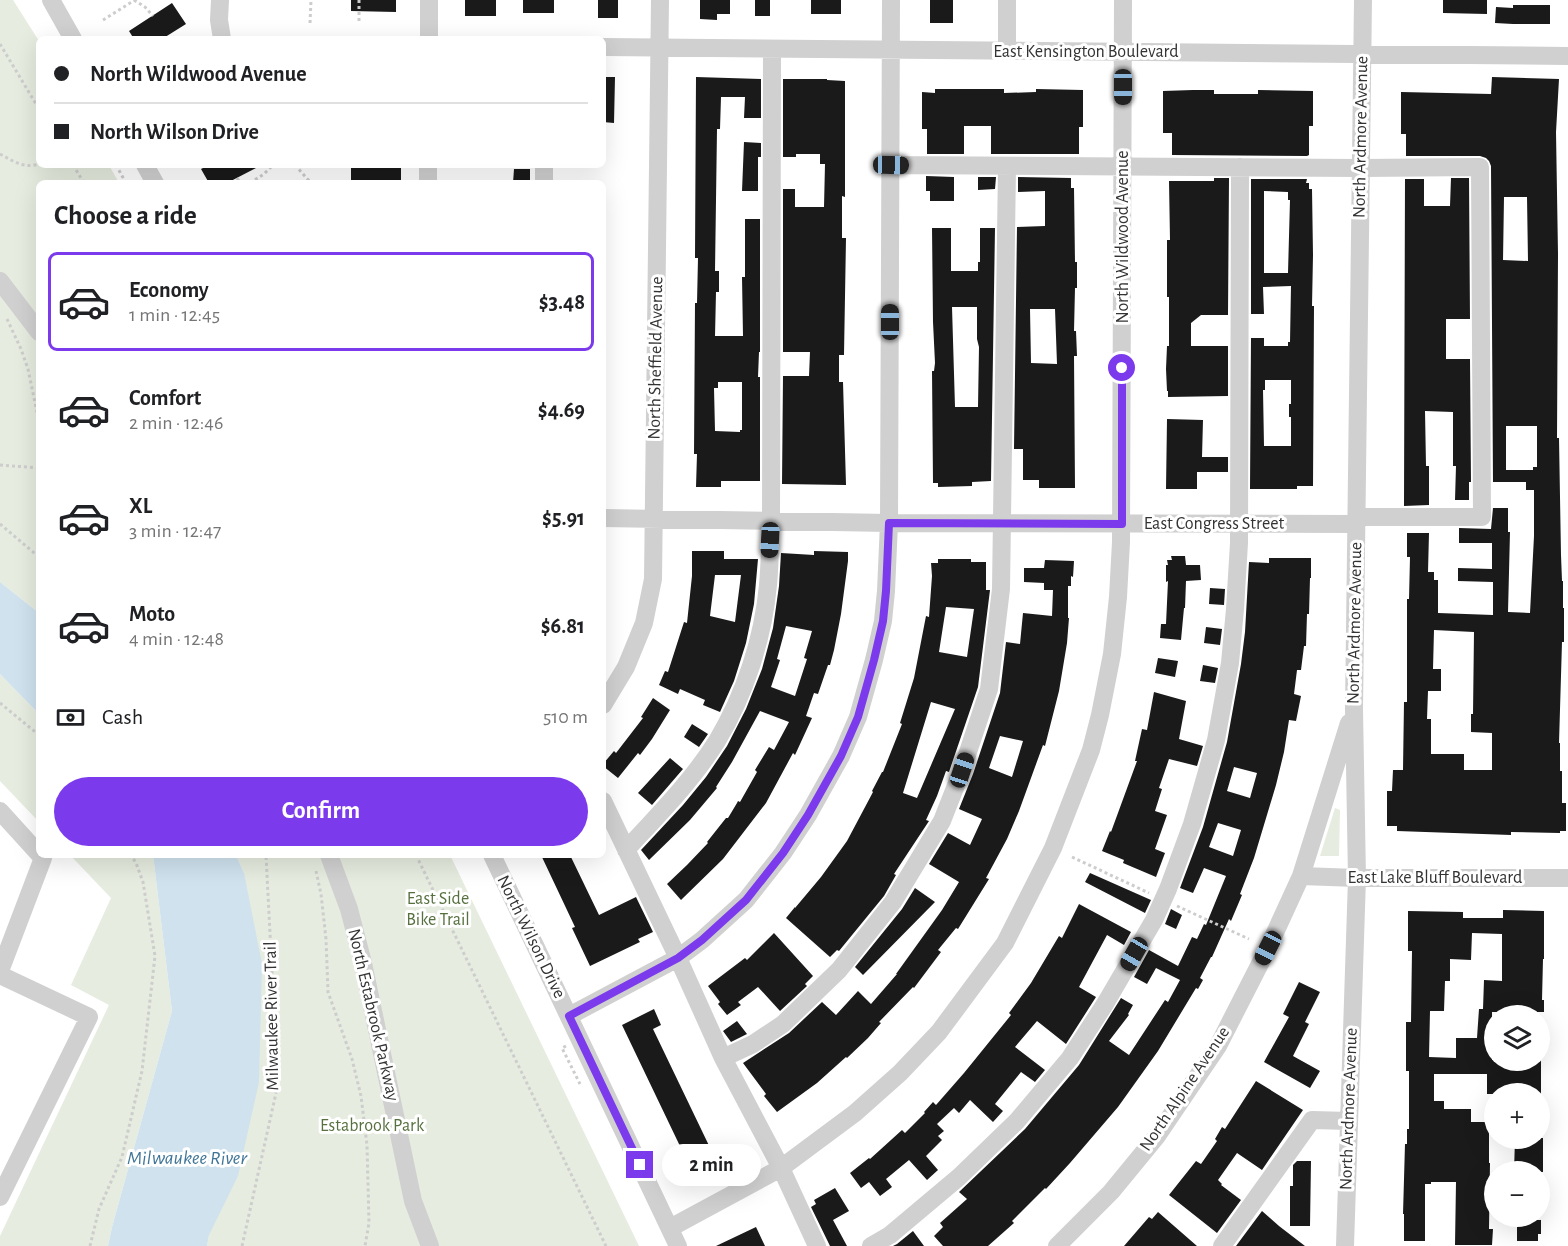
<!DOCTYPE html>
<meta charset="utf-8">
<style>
:root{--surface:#fff;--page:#f2f2f2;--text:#202124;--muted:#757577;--line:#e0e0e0;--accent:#7c3aed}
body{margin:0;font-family:"Alegreya Sans",sans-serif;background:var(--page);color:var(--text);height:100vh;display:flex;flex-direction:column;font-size:22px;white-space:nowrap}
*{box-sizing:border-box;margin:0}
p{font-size:20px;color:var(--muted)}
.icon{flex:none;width:33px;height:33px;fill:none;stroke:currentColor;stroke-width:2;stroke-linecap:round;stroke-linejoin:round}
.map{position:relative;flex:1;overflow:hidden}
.sheet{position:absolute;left:36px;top:180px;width:570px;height:678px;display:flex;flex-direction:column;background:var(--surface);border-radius:9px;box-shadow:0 6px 24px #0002}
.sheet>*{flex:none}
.guide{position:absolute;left:36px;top:36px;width:570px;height:132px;border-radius:9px;box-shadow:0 6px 24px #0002;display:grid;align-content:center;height:132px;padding:0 18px;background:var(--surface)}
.controls{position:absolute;left:1484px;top:1005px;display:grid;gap:12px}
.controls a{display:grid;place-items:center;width:66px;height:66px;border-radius:50%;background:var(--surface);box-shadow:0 6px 24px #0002;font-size:30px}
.end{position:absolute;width:27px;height:27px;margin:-14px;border:8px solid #7c3aed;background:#fff;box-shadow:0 0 0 3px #fff}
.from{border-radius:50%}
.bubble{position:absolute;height:42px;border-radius:21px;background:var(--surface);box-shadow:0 6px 24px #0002;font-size:20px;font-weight:600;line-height:42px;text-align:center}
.car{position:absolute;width:18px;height:36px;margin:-18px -9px;border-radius:8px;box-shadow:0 0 4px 2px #0007;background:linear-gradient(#222 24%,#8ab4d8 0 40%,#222 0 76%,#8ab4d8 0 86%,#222 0)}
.guide b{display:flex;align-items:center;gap:21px;height:57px;font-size:22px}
.guide b+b{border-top:2px solid var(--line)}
.guide i{width:15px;height:15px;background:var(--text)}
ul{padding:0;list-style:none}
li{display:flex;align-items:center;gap:18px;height:99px;margin:0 12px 9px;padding:0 6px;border:3px solid transparent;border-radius:9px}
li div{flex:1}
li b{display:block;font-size:22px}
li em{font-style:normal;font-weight:600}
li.selected{border-color:var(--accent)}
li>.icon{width:54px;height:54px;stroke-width:1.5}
h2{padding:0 18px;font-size:27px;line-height:72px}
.pay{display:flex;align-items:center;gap:15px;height:66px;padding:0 18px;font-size:22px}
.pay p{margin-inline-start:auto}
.cta{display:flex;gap:12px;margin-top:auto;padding:12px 18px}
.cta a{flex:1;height:69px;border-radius:36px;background:var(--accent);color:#fff;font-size:24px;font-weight:600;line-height:69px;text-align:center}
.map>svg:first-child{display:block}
.green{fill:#e6ecdf}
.water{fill:#cfe2ee}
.building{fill:#1a1a1a;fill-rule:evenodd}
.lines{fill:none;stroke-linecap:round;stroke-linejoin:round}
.path{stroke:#cdcdcd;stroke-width:3;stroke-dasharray:3 3;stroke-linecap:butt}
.minor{stroke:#d0d0d0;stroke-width:18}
.route{stroke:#7c3aed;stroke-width:8}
.labels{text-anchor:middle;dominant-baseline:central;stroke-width:6;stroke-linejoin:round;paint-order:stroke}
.street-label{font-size:18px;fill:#333;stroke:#fff}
.park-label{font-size:18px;fill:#56703f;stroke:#fff}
.water-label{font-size:20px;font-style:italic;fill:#3f7597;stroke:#fff}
</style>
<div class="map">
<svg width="1568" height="1246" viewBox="0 0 1568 1246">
<rect width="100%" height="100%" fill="#fff"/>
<path class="green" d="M0,0H13L39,41V165H109L119,183H39V613L0,582Z
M0,674L39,714V822L0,781Z
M1335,808L1340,810L1339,856H1320Z
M70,855H153L172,1011L112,1227L108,1246H0V1236L109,1005L71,985L111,898Z
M236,855H450L639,1246H207L209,1235L244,873Z"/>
<path class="water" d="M0,582L39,613V714L0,674Z
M153,855H236L244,873L262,964L259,1082L238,1176L209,1235L207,1246H108L112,1227L172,1011Z"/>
<path class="building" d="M351,0H396V12L351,11Z
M465,0H496V16H465Z
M523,0H554V13H523Z
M598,0H618V18H598Z
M700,0H730V14H717V20L700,19Z
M755,0H770V16H755Z
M811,0H841V14H811Z
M930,0H953V23H930Z
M1443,0H1487V14L1443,13Z
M172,3L186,24L162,39H134L129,31Z
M1513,5H1550V24H1513L1495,23L1496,7L1513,8Z
M603,77H615L614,123L603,122Z
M696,77L761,79V118H744L745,97H721L720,129H717L715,271H719V292H716L715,336H743L742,277H745V219H760V352H759L758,377H760V481H721V487H696L697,454H694L695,303H697L698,258H695ZM718,382H742V430H740V432L715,431L714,388H718Z
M1492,77L1559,79L1556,132L1558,254L1557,438H1559L1561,555L1562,581H1563V608H1564V642H1562L1559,743H1560V771H1562V803H1566V831H1560V833L1511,832V835L1397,831V826H1387V791H1392L1393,770H1403L1404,702H1407V599H1409L1410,557H1407V533H1429L1428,572H1434V580H1438V613L1493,615V582L1458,581V568L1492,569V543H1459V528L1491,529L1493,508H1508V532H1510L1508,612L1530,613L1534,536V490H1526V482H1493L1491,166L1489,161L1486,158L1480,156H1406V134H1401V92L1491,94ZM1504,197H1527L1528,261L1503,260ZM1506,426H1537V467H1533V470H1506ZM1434,630L1474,632L1473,714H1471V732L1492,733V770H1464V754H1431V719H1427L1428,691H1441V669H1433Z
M783,79H827V80L845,81V197L842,196V238H846L844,355H839V382H843L846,485L782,484L783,376H809L810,352H783V189H795V207H824L825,164H820V154H796V157H783Z
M935,89H1004V93L1036,92V89L1083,90V127H1079V154H991V126H964V154H927V129H922V92L935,93Z
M1193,90H1214V94H1258V90L1313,91V126H1309V155L1307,156L1172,155V133H1163V91Z
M744,142L761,143V157H758V191H742Z
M209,165H262L227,183H209L201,169Z
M351,165H401V183H351Z
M514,169H530V183H513Z
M926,176L954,177V201H930V191H926Z
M978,177H996L995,189L978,190Z
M1018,177L1071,178V188H1074L1075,262H1077V288H1075L1074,331H1076L1077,356H1074L1075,488H1039V480H1023V449H1014L1017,227L1045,226V191L1018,192ZM1030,309H1055L1057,364L1031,363Z
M1214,178H1229L1228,315H1201L1191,323V346H1228V396L1168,397V391H1167L1166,369L1167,346H1169V297H1167V240H1170L1169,181H1214Z
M1451,178H1469L1470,319H1446V359H1470L1471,482H1469V500H1455L1456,466H1453V412L1425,411L1426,466H1429V505L1404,506L1405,179H1424V206H1450Z
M1251,179H1307L1306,183H1309V189H1312L1313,255L1312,306H1314L1313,486H1297V489H1250L1251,338H1264V346H1288V342H1290L1291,286L1263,287L1264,314H1251ZM1264,191L1288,192V200H1290L1288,273H1264ZM1265,380H1291V404H1289V417H1291V446H1264L1263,390H1265Z
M932,228H951V271H978V262H980V228H995L991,481L972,482V486L938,487V483H933L932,371H934L935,363L933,322ZM952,307H977V339L979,347L978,407H955Z
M1167,419L1203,420L1202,457H1228V472H1197V489H1166Z
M692,551H724V559H758L754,604L746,643L734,681L720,712L703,705L705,700L680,689L678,694L659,685L665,671L668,672L684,622L687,623L692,576ZM715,575H741L735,622L710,616Z
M814,551L848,552V561L841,614L834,650L830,665H828L818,694L814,693L806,716L812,718L795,755L793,753L766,803L723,859L681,900L667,884L687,865L708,843L707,842L726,818H728L737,803L738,801L740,802L757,772L755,770L769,747L774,750L789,722L760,711L732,762L716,787L717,788L690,820L649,860L641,850L683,805L706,777L727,746L746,709L762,669L773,628L779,586L781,553L814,555ZM786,626L812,631L804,658L807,659L795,696L771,687L780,660L777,659Z
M1171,556H1185L1186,565H1200L1201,580L1186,581L1185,608H1184L1181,640L1160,638L1161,624H1166L1168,581L1166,582V565H1168L1167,560H1172Z
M1269,558H1311V578H1310L1309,614H1307L1306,646H1304L1301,670H1297L1294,694L1301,696L1296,721L1289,720L1284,752L1276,785L1254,858L1240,894L1242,895L1231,921L1229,919L1212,957H1211L1200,978L1203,980L1198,989L1196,988L1158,1051L1118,1107L1070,1163L1046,1189L1045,1188L1012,1221L1014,1223L988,1246H943L934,1236L943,1227L940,1223L967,1199L959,1192L1025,1129L1079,1065L1121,998L1133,1005L1128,1014L1129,1015L1109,1041L1129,1055L1165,1000L1168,1002L1180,980L1156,968L1147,984L1134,977L1149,950L1178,966L1192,937L1197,939L1204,924L1206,925L1226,876L1204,868L1193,893L1180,888L1203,827L1227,742L1241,664L1245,632L1249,562L1269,563ZM1234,767L1257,773L1250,798L1227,791ZM1218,823L1241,830L1233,856L1209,847Z
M938,559H971V562H986V590H990L978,687L951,766L949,772L946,771L937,796L926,820L929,821L894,874L896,875L884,896L839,951L837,950L830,957L786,918L795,907V908L821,877L847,841L873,792L872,791L882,772H883L902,724L900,723L914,678L926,616L929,617L932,576L931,563H938ZM946,607L974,609L967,657L939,652ZM931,702L955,709L917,798L903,793Z
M1045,560L1074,561L1073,577L1071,576V586H1068V618H1069L1067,643L1059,691L1045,746L1043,745L1019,811L1007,839L986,878L989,879L958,929L956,928L938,950L941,952L914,988L913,987L879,1022L881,1023L868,1038L847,1058L846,1057L817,1083L777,1112L764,1096L766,1094L743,1063L789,1033L822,1002L836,1015L858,991L871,1004L897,974H896L942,910L959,882L929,864L948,833L970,845L982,819L959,809L973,774L1000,693L1006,642L1020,644L1023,613L1052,616L1053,590H1044V583L1024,582V568H1044ZM1000,736L1023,741L1012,777L989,768Z
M1210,588L1225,589L1224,605L1209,604Z
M1206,627L1222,629L1220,645L1204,643Z
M1158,658L1178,661L1175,677L1155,673Z
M1203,665L1218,668L1215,683L1200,681Z
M1154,692L1186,701L1179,739L1203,746L1197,766L1169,759L1159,788L1162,789L1155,811L1167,815L1155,849L1165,853L1156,877L1123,863L1124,860L1102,851L1110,831L1111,832L1137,761H1135L1142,729L1147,730Z
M653,698L670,710L652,739L640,755L638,753L618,778L603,766V764L614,751L616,753L643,718L641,717Z
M692,724L708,734L699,747L684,737Z
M670,758L683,769L652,805L638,793Z
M541,855H570L599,915L636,897L653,932L638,939L640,942L590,966L572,928L575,927Z
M1090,873L1151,900L1145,913L1085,882Z
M915,888L935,902L863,975L855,967L902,909Z
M1079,904L1131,932L1124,945L1107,935L1079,987L1096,997L1066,1044L1037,1021L1015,1047L1045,1070L1035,1082L1021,1072L995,1104L1003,1111L993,1122L970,1100L959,1113L954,1108L937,1124L944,1131L938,1136L942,1140L926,1156L938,1170L927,1180L909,1160L886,1179L892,1187L880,1196L869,1182L861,1188L850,1173L869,1158L870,1159L902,1130L905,1133L925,1113L924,1112L933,1102L936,1105L964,1073L1011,1015L1009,1013L1031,983L1059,936L1062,938Z
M1171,909L1182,915L1176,929L1165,924Z
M1503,910L1544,911V959H1543L1542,1000H1544V1012H1492V1060H1541V1094H1487V1074H1434V1101H1444V1109H1471V1122H1489V1163H1490L1489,1229H1493L1492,1245H1455L1456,1182H1431V1184H1425V1241H1404V1214H1403L1405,1144H1407V1129H1409V1071H1406V1022H1411L1412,951H1408V911L1463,912V918H1503ZM1472,933L1502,934V981L1484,980L1483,1009H1479L1477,1038H1456V1058L1429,1057L1430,1011H1444L1445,981H1450V959L1471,960Z
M774,933L813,976L805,984L807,986L780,1011L758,987L738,1002L741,1005L727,1015L718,1004L720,1002L708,986L745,958L747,960Z
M1299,982L1320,992L1305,1022L1309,1024L1293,1056L1320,1071L1310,1088L1264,1062L1289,1017L1283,1014Z
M654,1009L661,1025L653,1029L714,1156L690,1167L622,1025Z
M737,1021L747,1034L731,1042L723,1031Z
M1256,1081L1303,1110L1262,1170L1237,1153L1218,1180L1222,1184L1221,1185L1241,1200L1217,1233L1169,1195L1196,1161L1201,1164L1217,1141L1215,1139L1222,1127L1225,1129Z
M1515,1138H1543V1172H1514Z
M1297,1161H1311L1310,1226H1290V1186H1293V1165Z
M835,1188L849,1211L833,1220L847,1246H830L811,1207L816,1204L814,1200Z
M1262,1211L1279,1226L1305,1246H1236Z
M1158,1212L1197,1246H1124L1149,1217L1152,1219Z
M1517,1220H1541V1234H1538V1241H1517Z
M756,1227L765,1246H716Z
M913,1231L924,1246H893L897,1244Z"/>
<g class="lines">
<path class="path" d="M134,0L145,7L153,16
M359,0V24
M103,20L135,0
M310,23L311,0
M165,37L167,39
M0,44L39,109
M0,154C13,161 24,169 39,164
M73,165L84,183
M116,165L126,183
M295,165L311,183
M237,178L240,183
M250,183L264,174L273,165
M7,319L21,349L28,369L39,422
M0,465L39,468
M0,524L39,557
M0,703L39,735
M416,855L606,1246
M1072,857L1149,893
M316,871L321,894L326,939L328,992L352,1059L361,1096L367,1145L369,1223L365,1246
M1177,906L1249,939
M566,1046L562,1048L580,1084
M90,1246L99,1209L122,1157L142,1071L155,956L143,882L136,863L131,855
M242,1246L276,1093L272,972L266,855"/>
<path class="minor" d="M51,0L73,39
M220,0L219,20L222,39
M429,39V0
M603,47L1568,56
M1007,51V0
M145,165L155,183
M890,165L1361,168L1480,167L1482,517H1357
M428,183V165
M544,183V165
M0,281L39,332
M603,518L889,523L1357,524
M603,705L626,667L644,623L653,579L660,0
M603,801L678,958L723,1058L781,1168L817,1246
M0,811L39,854
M626,850C658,815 692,781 717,741C745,694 763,639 768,585C770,564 770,542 771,521L772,49
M329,855L349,909L363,963L413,1201L430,1246
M492,855L678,1246
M1301,876L1357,878H1568
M0,971L43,858L40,855
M0,975L89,1017L0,1197
M569,1016L678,958L702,940L746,900L783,853L808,815L841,756L858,717L874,660L883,621L886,591L889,523L891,0
M723,1058L753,1044L783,1024L839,970L893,902L942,821L962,770L989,689L1001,589L1007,166
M670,1228L781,1168L855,1113L900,1073L939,1032L1005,943L1053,848L1091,750L1100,715L1112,654L1118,597L1121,542L1123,0
M871,1246L890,1235L959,1177L1017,1121L1070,1058L1105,1004L1154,920L1168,889L1192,824L1216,740L1230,663L1235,609L1239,543L1240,167
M1057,1246L1111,1192L1157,1136L1218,1046L1268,948L1301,876L1349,723
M1222,1246L1312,1120L1349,1121
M1345,1246L1357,878L1354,709L1363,0"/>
</g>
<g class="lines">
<path class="route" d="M640,1165L569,1016L678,958L702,940L746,900L783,853L808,815L841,756L858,717L874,660L883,621L886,591L889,523L1122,524V368"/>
</g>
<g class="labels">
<g class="street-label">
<text x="1086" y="52">East Kensington Boulevard</text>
<text transform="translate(1361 137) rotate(-89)">North Ardmore Avenue</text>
<text transform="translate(1123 237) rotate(-90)">North Wildwood Avenue</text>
<text transform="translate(656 358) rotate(-89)">North Sheffield Avenue</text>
<text x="1214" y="524">East Congress Street</text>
<text transform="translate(1355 623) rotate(-89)">North Ardmore Avenue</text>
<text x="1435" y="878">East Lake Bluff Boulevard</text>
<text transform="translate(531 937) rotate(64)">North Wilson Drive</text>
<text transform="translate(373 1015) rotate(77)">North Estabrook Parkway</text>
<text transform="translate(272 1016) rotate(-91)">Milwaukee River Trail</text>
<text transform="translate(1185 1089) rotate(-56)">North Alpine Avenue</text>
<text transform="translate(1349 1109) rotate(-88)">North Ardmore Avenue</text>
</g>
<g class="park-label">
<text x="438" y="899">East Side<tspan x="438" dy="21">Bike Trail</tspan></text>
<text x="372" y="1126">Estabrook Park</text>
</g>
<g class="water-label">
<text x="187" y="1158">Milwaukee River</text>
</g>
</g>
</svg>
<div class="controls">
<a><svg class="icon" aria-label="layers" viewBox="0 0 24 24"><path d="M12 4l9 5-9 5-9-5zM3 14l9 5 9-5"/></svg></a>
<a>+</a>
<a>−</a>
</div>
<i class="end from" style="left:1122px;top:368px"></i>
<i class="end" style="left:640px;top:1165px"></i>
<div class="bubble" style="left:662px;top:1144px;width:99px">2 min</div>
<i class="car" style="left:1123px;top:87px;rotate:180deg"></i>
<i class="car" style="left:891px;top:165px;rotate:91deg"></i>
<i class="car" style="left:890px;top:322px;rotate:0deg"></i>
<i class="car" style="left:770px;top:540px;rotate:183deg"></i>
<i class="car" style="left:962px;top:770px;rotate:18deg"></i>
<i class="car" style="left:1268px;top:948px;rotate:207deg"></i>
<i class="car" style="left:1134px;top:954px;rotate:210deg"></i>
<div class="guide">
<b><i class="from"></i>North Wildwood Avenue</b>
<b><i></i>North Wilson Drive</b>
</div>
<section class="sheet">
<h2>Choose a ride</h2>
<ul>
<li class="selected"><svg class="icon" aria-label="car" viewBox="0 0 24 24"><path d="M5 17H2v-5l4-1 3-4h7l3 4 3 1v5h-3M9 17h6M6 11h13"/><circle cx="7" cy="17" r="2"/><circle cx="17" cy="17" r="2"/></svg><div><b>Economy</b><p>1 min · 12:45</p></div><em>$3.48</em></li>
<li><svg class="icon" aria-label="car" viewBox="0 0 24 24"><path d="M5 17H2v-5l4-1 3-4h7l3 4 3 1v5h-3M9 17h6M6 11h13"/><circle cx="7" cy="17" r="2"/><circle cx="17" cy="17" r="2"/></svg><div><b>Comfort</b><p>2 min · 12:46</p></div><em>$4.69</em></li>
<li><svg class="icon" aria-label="car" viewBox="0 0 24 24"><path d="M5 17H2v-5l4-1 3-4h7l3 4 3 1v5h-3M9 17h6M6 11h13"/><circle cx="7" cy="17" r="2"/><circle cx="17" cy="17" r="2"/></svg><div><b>XL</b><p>3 min · 12:47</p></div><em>$5.91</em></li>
<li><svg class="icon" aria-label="car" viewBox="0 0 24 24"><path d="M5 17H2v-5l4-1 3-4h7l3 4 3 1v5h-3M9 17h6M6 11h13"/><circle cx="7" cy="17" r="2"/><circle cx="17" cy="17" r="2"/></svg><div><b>Moto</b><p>4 min · 12:48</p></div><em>$6.81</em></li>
</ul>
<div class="pay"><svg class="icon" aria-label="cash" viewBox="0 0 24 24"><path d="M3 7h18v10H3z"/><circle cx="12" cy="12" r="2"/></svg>Cash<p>510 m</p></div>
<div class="cta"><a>Confirm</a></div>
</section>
</div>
